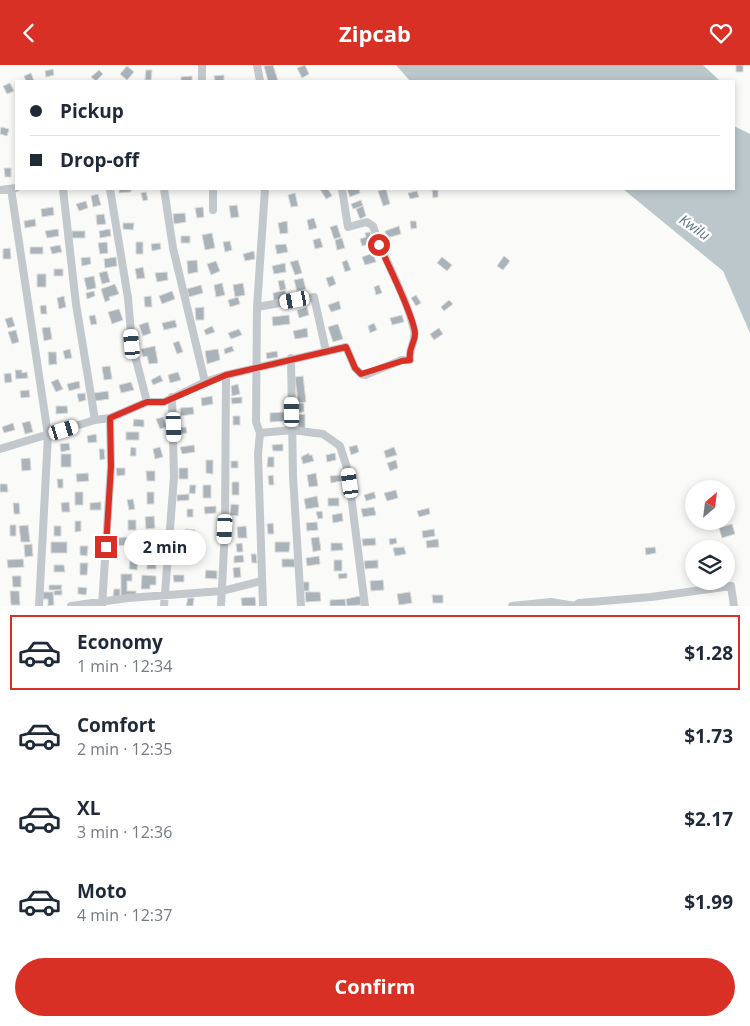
<!DOCTYPE html>
<meta charset="utf-8">
<style>
:root{--surface:#fff;--page:#f2f2f3;--text:#1f2937;--muted:#747a83;--line:#e0e1e3;--accent:#d93025}
body{margin:0;font-family:"Open Sans",sans-serif;background:var(--page);color:var(--text);height:100vh;display:flex;flex-direction:column;font-size:19px;white-space:nowrap}
*{box-sizing:border-box;margin:0}
p{font-size:16px;color:var(--muted)}
.icon{flex:none;width:28px;height:28px;fill:none;stroke:currentColor;stroke-width:2;stroke-linecap:round;stroke-linejoin:round}
.map{position:relative;height:541px;overflow:hidden}
.details{display:flex;flex-direction:column;background:var(--surface);flex:1}
.details>*{flex:none}
.hud{position:absolute;left:15px;top:15px;width:720px;height:110px;border-radius:0px;box-shadow:0 2px 8px #0003;display:grid;align-content:center;height:110px;padding:0 15px;background:var(--surface)}
.needle{width:32px;rotate:28deg}
.tools{position:absolute;left:685px;top:415px;display:grid;gap:10px}
.tools a{display:grid;place-items:center;width:50px;height:50px;border-radius:50%;background:var(--surface);box-shadow:0 2px 8px #0003;font-size:25px}
.end{position:absolute;width:22px;height:22px;margin:-11px;border:6px solid #d93025;background:#fff;box-shadow:0 0 0 2px #fff}
.from{border-radius:50%}
.bubble{position:absolute;height:35px;border-radius:18px;background:var(--surface);box-shadow:0 2px 8px #0003;font-size:16px;font-weight:700;line-height:35px;text-align:center}
.car{position:absolute;width:15px;height:30px;margin:-15px -8px;border-radius:6px;box-shadow:0 0 4px 1px #0007;background:linear-gradient(#fff 24%,#345 0 40%,#fff 0 76%,#345 0 86%,#fff 0)}
.hud b{display:flex;align-items:center;gap:18px;height:48px;font-size:19px}
.hud b+b{border-top:1px solid var(--line)}
.hud i{width:12px;height:12px;background:var(--text)}
ul{padding:9px 0 0;list-style:none}
li{display:flex;align-items:center;gap:15px;height:75px;margin:0 10px 8px;padding:0 5px;border:2px solid transparent;border-radius:0px}
li div{flex:1}
li b{display:block;font-size:19px}
li em{font-style:normal;font-weight:700}
li.current{border-color:var(--accent)}
li>.icon{width:45px;height:45px;stroke-width:1.5}
.action{display:flex;gap:10px;margin-top:auto;padding:10px 15px}
.action a{flex:1;height:58px;border-radius:30px;background:var(--accent);color:#fff;font-size:20px;font-weight:700;line-height:58px;text-align:center}
header{display:flex;justify-content:space-between;align-items:center;height:65px;padding:0 15px;background:var(--accent);color:#fff;font-size:22px;font-weight:700}
.map>svg:first-child{display:block}
.water{fill:#bbc7cb}
.building{fill:#aab3b9;stroke:#dcdcda}
.lines{fill:none;stroke-linecap:round;stroke-linejoin:round}
.minor{stroke:#c3c8cc;stroke-width:8}
.route{stroke:#d93025;stroke-width:6}
.labels{text-anchor:middle;dominant-baseline:central;stroke-width:5;stroke-linejoin:round;paint-order:stroke}
.water-label{font-size:14px;font-style:italic;fill:#60757c;stroke:#fff}
</style>
<header><svg class="icon" aria-label="back" viewBox="0 0 24 24"><path d="M15 5l-7 7 7 7"/></svg>Zipcab<svg class="icon" aria-label="heart" viewBox="0 0 24 24"><path d="M12 20l-8-8c-3-5 5-10 8-4 3-6 11-1 8 4z"/></svg></header>
<div class="map">
<svg width="750" height="541" viewBox="0 0 750 541">
<rect width="100%" height="100%" fill="#fafaf8"/>
<path class="water" d="M396,0H703L720,16H410Z
M734,61L750,69V268L723,206L623,124H734Z"/>
<path class="building" d="M273,0L278,16H268L264,1Z
M305,0L309,9L302,13L297,3Z
M736,0H743V7H736Z
M127,1L134,7L127,15L120,9Z
M53,4L54,10L46,12L45,6Z
M99,5L103,9L96,16L91,12Z
M146,5H152L151,15H145Z
M31,8L34,16H26L24,11Z
M224,10V16H215L214,11Z
M192,11V16H181V12Z
M10,18L14,26L7,29L3,21Z
M1,62L9,64L7,71L0,69Z
M4,103H11V112H5Z
M119,124H131V127L119,128Z
M320,124H328L332,131L326,134Z
M347,124H359L360,128L350,132Z
M386,124L390,139L383,141L378,126Z
M432,125H438V132L433,133Z
M417,126L419,132L410,134L408,128Z
M146,127L148,135L143,136L141,128Z
M295,128L298,141L291,142L288,130Z
M98,129L101,140L93,142L91,131Z
M361,135L363,141L353,144L351,139Z
M86,136L88,143L79,146L76,139Z
M237,140L239,152L231,153L229,141Z
M363,141L366,151L360,154L356,144Z
M53,142L54,150L42,152L41,144Z
M203,142L204,152L197,153L195,143Z
M185,148L186,157L174,159L173,149Z
M104,149L106,159L97,160L96,150Z
M314,153L317,163L309,165L307,155Z
M35,154L36,161L25,163L24,156Z
M287,156L288,168L280,169L278,158Z
M410,156H416L417,163L411,164Z
M123,158H134L133,165L123,164Z
M337,160L341,172L334,174L330,162Z
M399,161L401,169L387,173L385,166Z
M58,164L59,171L47,173L45,166Z
M110,164L111,171L100,173L99,166Z
M72,166H85V173H72Z
M370,167L373,178L362,181L360,174L366,172L365,168Z
M212,168L215,183L205,185L202,170Z
M181,171H190V178H181Z
M320,173L323,182L315,184L313,175Z
M342,173L345,183L337,185L335,175Z
M230,176L232,185L225,187L223,177Z
M107,177L108,188L100,189L98,178Z
M136,177H143V189H136Z
M160,178L161,184L152,186L151,179Z
M286,179L288,187L277,189L275,180Z
M60,180L62,187L52,189L50,182Z
M30,182H43V189H30Z
M10,183L11,194H3V184Z
M254,186L255,194L245,196L243,189Z
M373,188L376,197L365,200L362,192Z
M504,191L510,196L503,205L497,201Z
M90,192L91,199L82,201L81,193Z
M116,192L117,201L105,203L104,194Z
M442,192L452,200L447,206L437,198Z
M197,195L198,207L188,209L187,196Z
M298,195L302,208L295,210L290,197Z
M347,195L351,205L345,207L342,197Z
M216,196L220,206L211,210L207,199Z
M285,198L286,207L274,209L272,201Z
M143,202L145,213L137,214L135,204Z
M54,204H63V211H54Z
M107,206L110,217L102,219L99,208Z
M167,207L168,215L157,217L155,208Z
M37,209H46V222H37Z
M94,211L96,223L87,225L84,213Z
M333,211L336,219L329,222L326,213Z
M303,213L306,224L297,226L294,215Z
M284,215L286,224L280,226L278,216Z
M222,218L225,230L216,232L214,220Z
M243,218L245,230L235,232L233,220Z
M115,219L119,229L109,232L110,235L105,237L101,224Z
M201,220L203,228L189,232L187,224Z
M379,220L382,228L376,230L374,222Z
M285,225L287,234L274,236L273,228Z
M94,226L95,231L87,234L86,228Z
M172,226L175,234L162,239L159,231Z
M416,230L421,238L416,241L411,233Z
M64,231L66,242L59,244L57,233Z
M151,231L152,242H145L144,232Z
M238,232L240,239L230,242L228,235Z
M449,235L453,239L444,246L441,242Z
M339,236L341,244L331,247L328,240Z
M46,240L47,249H41L40,241Z
M204,242V255H196L195,243Z
M307,242L309,250L299,253L297,245Z
M119,244L123,255L112,259L108,247Z
M95,250L97,259L91,260L89,251Z
M289,250L290,259L273,261L272,252Z
M402,250L404,257L392,260L390,253Z
M12,252L15,261L8,263L5,254Z
M175,255L177,262L164,265L162,258Z
M148,257L151,268L143,271L139,260Z
M374,258L377,265L370,268L368,261Z
M338,259L343,274L333,277L328,262Z
M212,261L215,267L206,270L204,265Z
M50,262L52,274L44,276L42,263Z
M307,263L308,272L295,274L293,266Z
M439,263L443,269L434,275L430,269Z
M239,264L242,270L231,274L228,268Z
M16,265L19,277L12,279L8,267Z
M179,276L183,287L177,289L173,278Z
M155,281L158,298L149,299L147,291L143,292L141,284Z
M232,281L234,286L225,289L224,284Z
M70,284L72,293L65,294L63,286Z
M218,284L220,295L207,299L205,286Z
M277,286L278,292L267,294L266,288Z
M48,287H56L57,299L49,300Z
M110,301L112,314L104,315L102,302Z
M15,305H22V308L27,307L28,313L16,314Z
M178,307L181,315L170,318L168,310Z
M11,308L12,317L5,318L4,309Z
M160,310L163,316L153,320L151,315Z
M303,311L306,337L298,338L295,312Z
M58,314L63,324L56,327L51,317Z
M79,316L80,323L69,326L67,319Z
M131,317L134,325L121,328L119,320Z
M238,319L240,329L232,331L231,321Z
M29,325L30,332L21,333L20,326Z
M108,326L109,334L95,336L94,328Z
M85,328L86,335L79,337L77,329Z
M212,331L213,339L202,341L201,333Z
M242,332V338L232,339L231,333Z
M298,338H304V347H298Z
M56,341H67L68,348L56,349Z
M193,342L194,349L181,351L180,343Z
M285,347L286,356L270,357V348Z
M305,349V365H298V350Z
M233,351H240V360H233Z
M163,352L167,362L160,364L156,354Z
M134,354L144,355V362L133,361Z
M30,356L33,367L25,369L22,358Z
M13,358L15,365L4,368L2,362Z
M186,362L187,368L177,369L176,363Z
M126,367H139V375H126Z
M96,369L97,377L88,378L87,371Z
M69,378L70,385L61,387L60,379Z
M283,379V386H273L272,380Z
M194,380L195,387L182,389L180,382Z
M357,380L359,387L351,390L349,382Z
M131,382L136,383V391H130Z
M160,382L163,392L155,394L153,384Z
M394,382L397,390L386,393L384,386Z
M99,384H104L105,394L100,395Z
M309,388V390H312L314,396L303,399L301,392Z
M335,388L336,395L327,397L326,390Z
M61,389H71V402H61Z
M268,392H274V402H267Z
M30,393L31,405L22,406L21,394Z
M206,395H213V409L206,408Z
M396,395L398,403L390,406L387,398Z
M231,396H238V403H231Z
M116,403H125V410L117,411Z
M179,403H188V414H179Z
M146,406H155V416H147Z
M88,408L89,416L77,417L76,409Z
M316,408L318,421L309,422L307,410Z
M273,410L274,420H269L268,411Z
M340,410L341,416L331,418L330,411Z
M57,414H63V423H58Z
M232,417H239V430H232Z
M0,419H7L8,427H0Z
M190,420H196L195,429L189,428Z
M203,420H211V433H203Z
M396,425L398,433L387,436L384,428Z
M75,427H83V440H75Z
M147,427H154V439H147Z
M374,427L376,433L366,436L364,430Z
M189,429V435L177,436V430Z
M317,431L319,442L306,444L304,434Z
M328,433H339V441H328Z
M133,434L135,444L129,445L127,435Z
M69,437L70,447H62L61,438Z
M101,437V445H90V438Z
M13,438H19L20,449H14Z
M231,439L239,440L238,451L230,450Z
M216,441V448L205,449L204,442Z
M374,442L376,450L363,452L361,444Z
M429,443L430,449L419,452L417,446Z
M187,444H193V452H187Z
M322,446L323,453L318,454L316,447Z
M342,448L343,456L333,458L332,450Z
M154,451L155,463L146,464L145,452Z
M128,455H136V465H128Z
M75,456H81V466L75,467Z
M317,457L318,465L307,466L306,458Z
M273,458L274,469H268L267,459Z
M732,459L735,469L722,473L719,463Z
M10,460H16V471H10Z
M28,460L30,477H21L19,461Z
M54,461H61V471H54Z
M246,461L247,473H238L237,462Z
M186,464L195,465V479H185Z
M434,464L435,471L423,473L422,466Z
M127,472L128,480L116,481L115,473Z
M155,472L157,483L147,484L145,474Z
M319,472L321,485L313,487L311,473Z
M375,473L376,480L363,481L362,474Z
M396,473L397,478L390,480L389,474Z
M438,474L439,482L427,483L426,476Z
M51,477H67V488H51Z
M275,477H290L289,487H275Z
M242,478L243,487H237L236,479Z
M331,478H342L343,485L331,486Z
M32,479L33,491L25,492L24,480Z
M80,481H88L87,491L80,490Z
M404,482L406,489L395,491L393,483Z
M655,482L656,488L646,490L645,483Z
M251,489H256L257,498H252Z
M147,490H156V504H147Z
M243,490L244,497L234,498V491Z
M319,491L320,499L307,501L306,493Z
M23,494L24,502L8,503L7,495Z
M130,494H138L137,505L129,504Z
M282,494H294L295,502H282Z
M334,495H342V506H334Z
M378,495V503L365,504L364,496Z
M80,498H88L87,510H80Z
M54,500H64L65,507H54Z
M240,502L241,512L234,513L233,503Z
M206,505L217,506V514L205,513Z
M347,508V513L339,514L338,509Z
M121,509H132V516H127V526H136V530L121,531Z
M142,510L156,511V520H150V524H141Z
M173,510H184V517H174Z
M12,511H21V522H13Z
M383,515L384,525L371,526L370,516Z
M303,517H309V526H304Z
M49,520H62L61,525H49Z
M78,522L87,523L86,530L78,529Z
M114,524H120V532L113,531Z
M62,525V530H54V526Z
M10,526H19L20,540H11Z
M43,527H53L54,540L48,541V534H43Z
M305,527H320L321,536L306,537Z
M410,527L412,538L399,540L397,529Z
M432,530H443V538H433Z
M360,531L361,540L347,541L346,534Z
M255,532L256,541H242L241,533Z
M188,533H194L193,541H186Z
M345,534L346,541H330V535Z"/>
<g class="lines">
<path class="minor" d="M202,0V16
M257,0L260,16
M11,124L48,370L39,541
M63,124L76,239L95,355
M110,124L128,233L132,279L147,337
M164,124L173,183L205,317
M213,124V145
M0,125L16,123
M257,242L314,232L326,286
M291,293L293,411L301,541
M260,368L292,365L323,369L340,381L348,406L365,541
M0,384L95,355L110,353L147,337H164L205,317L226,310L346,282L355,303L361,309L365,310L402,295H410C408,284 417,275 414,265C406,229 384,196 373,161L367,157L348,162L342,124
M71,541L128,533L222,526L261,516
M102,541L111,401L110,353
M164,541L174,412L172,332
M221,541L225,464L226,310
M263,541L258,389L260,368L256,357L257,242L265,124
M512,541L551,537L575,541L579,538L651,532L731,521L734,541"/>
</g>
<g class="lines">
<path class="route" d="M106,482L111,401L110,353L147,337H164L226,310L346,282L355,303L361,309L402,296L410,295C408,282 415,279 415,269C415,254 387,197 379,180"/>
</g>
<g class="labels">
<g class="water-label">
<text transform="translate(695 162) rotate(35)">Kwilu</text>
</g>
</g>
</svg>
<div class="tools">
<a><svg class="needle" viewBox="-14 -14 28 28"><path d="M0-13l5 13h-10z" fill="#e53935"/><path d="M0 13l5-13h-10z" fill="#747a83"/></svg></a>
<a><svg class="icon" aria-label="layers" viewBox="0 0 24 24"><path d="M12 4l9 5-9 5-9-5zM3 14l9 5 9-5"/></svg></a>
</div>
<i class="end from" style="left:379px;top:180px"></i>
<i class="end" style="left:106px;top:482px"></i>
<div class="bubble" style="left:124px;top:465px;width:82px">2 min</div>
<i class="car" style="left:295px;top:235px;rotate:260deg"></i>
<i class="car" style="left:132px;top:279px;rotate:355deg"></i>
<i class="car" style="left:292px;top:347px;rotate:359deg"></i>
<i class="car" style="left:174px;top:362px;rotate:178deg"></i>
<i class="car" style="left:64px;top:365px;rotate:73deg"></i>
<i class="car" style="left:350px;top:418px;rotate:352deg"></i>
<i class="car" style="left:225px;top:464px;rotate:183deg"></i>
<div class="hud">
<b><i class="from"></i>Pickup</b>
<b><i></i>Drop-off</b>
</div>
</div>
<section class="details">
<ul>
<li class="current"><svg class="icon" aria-label="car" viewBox="0 0 24 24"><path d="M5 17H2v-5l4-1 3-4h7l3 4 3 1v5h-3M9 17h6M6 11h13"/><circle cx="7" cy="17" r="2"/><circle cx="17" cy="17" r="2"/></svg><div><b>Economy</b><p>1 min · 12:34</p></div><em>$1.28</em></li>
<li><svg class="icon" aria-label="car" viewBox="0 0 24 24"><path d="M5 17H2v-5l4-1 3-4h7l3 4 3 1v5h-3M9 17h6M6 11h13"/><circle cx="7" cy="17" r="2"/><circle cx="17" cy="17" r="2"/></svg><div><b>Comfort</b><p>2 min · 12:35</p></div><em>$1.73</em></li>
<li><svg class="icon" aria-label="car" viewBox="0 0 24 24"><path d="M5 17H2v-5l4-1 3-4h7l3 4 3 1v5h-3M9 17h6M6 11h13"/><circle cx="7" cy="17" r="2"/><circle cx="17" cy="17" r="2"/></svg><div><b>XL</b><p>3 min · 12:36</p></div><em>$2.17</em></li>
<li><svg class="icon" aria-label="car" viewBox="0 0 24 24"><path d="M5 17H2v-5l4-1 3-4h7l3 4 3 1v5h-3M9 17h6M6 11h13"/><circle cx="7" cy="17" r="2"/><circle cx="17" cy="17" r="2"/></svg><div><b>Moto</b><p>4 min · 12:37</p></div><em>$1.99</em></li>
</ul>
<div class="action"><a>Confirm</a></div>
</section>
